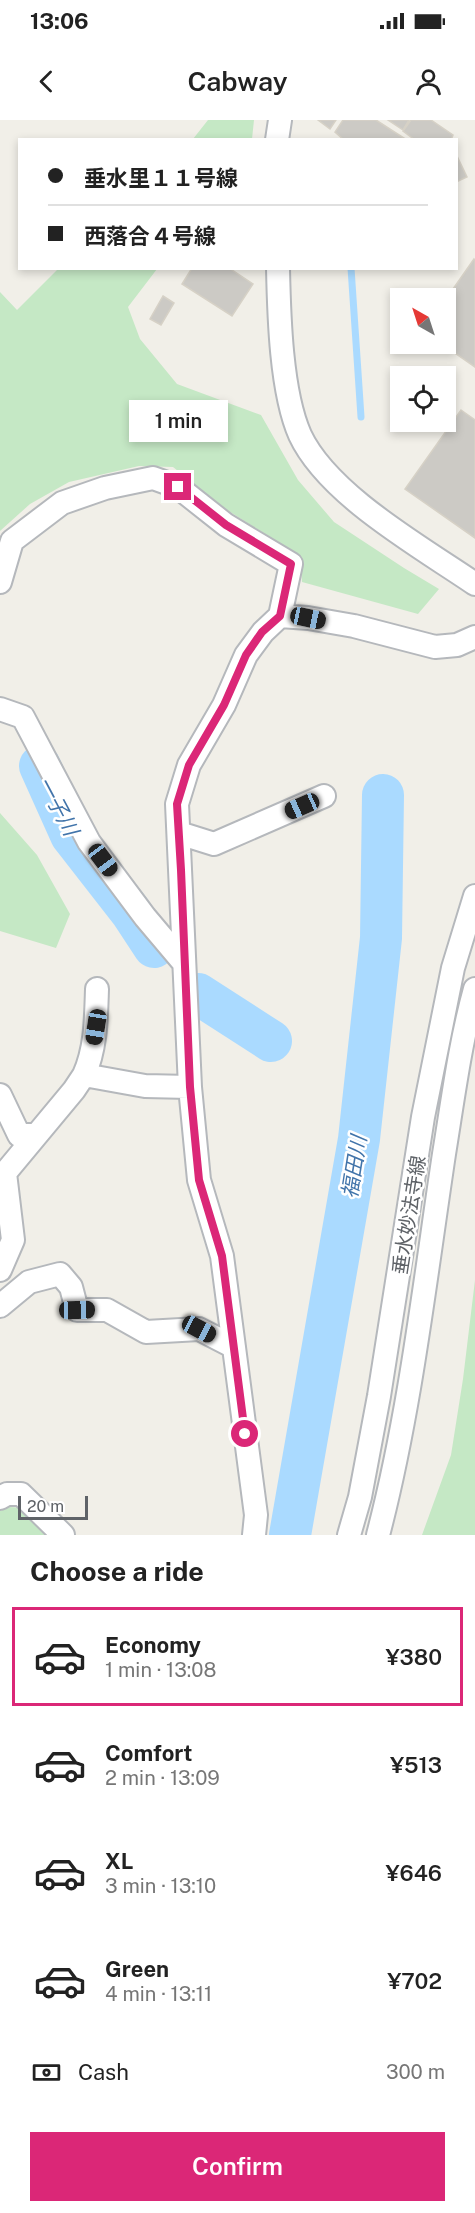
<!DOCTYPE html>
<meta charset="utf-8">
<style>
:root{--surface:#fff;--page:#f6f6f6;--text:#222;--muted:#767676;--line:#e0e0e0;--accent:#db2777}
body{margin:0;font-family:"Public Sans","Noto Sans JP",sans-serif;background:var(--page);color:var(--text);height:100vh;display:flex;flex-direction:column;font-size:22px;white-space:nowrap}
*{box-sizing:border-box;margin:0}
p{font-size:20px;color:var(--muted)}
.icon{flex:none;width:33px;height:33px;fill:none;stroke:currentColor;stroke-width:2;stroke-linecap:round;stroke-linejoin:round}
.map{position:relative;height:1415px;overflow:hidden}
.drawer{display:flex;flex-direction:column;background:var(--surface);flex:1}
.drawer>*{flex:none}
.guide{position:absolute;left:18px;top:18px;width:440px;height:132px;border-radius:0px;box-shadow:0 3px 9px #0003;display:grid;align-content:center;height:132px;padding:0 30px;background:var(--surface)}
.needle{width:39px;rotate:321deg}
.controls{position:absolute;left:390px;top:168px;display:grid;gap:12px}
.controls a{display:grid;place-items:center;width:66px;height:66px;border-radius:0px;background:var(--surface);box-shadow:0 3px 9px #0003;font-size:30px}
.scale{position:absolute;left:18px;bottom:15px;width:70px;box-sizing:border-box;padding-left:6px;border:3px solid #5f6368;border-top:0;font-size:16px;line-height:21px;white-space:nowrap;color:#5f6368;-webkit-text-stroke:4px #fff;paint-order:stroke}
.end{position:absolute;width:27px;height:27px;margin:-14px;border:8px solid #db2777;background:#fff;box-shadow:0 0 0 3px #fff}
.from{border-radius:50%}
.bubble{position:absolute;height:42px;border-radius:0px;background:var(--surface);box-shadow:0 3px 9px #0003;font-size:20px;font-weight:600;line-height:42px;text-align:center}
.car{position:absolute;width:18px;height:36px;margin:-18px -9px;border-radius:8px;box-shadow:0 0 4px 2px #0007;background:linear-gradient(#222 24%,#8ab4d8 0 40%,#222 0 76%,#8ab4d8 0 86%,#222 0)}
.guide b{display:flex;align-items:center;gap:21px;height:57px;font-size:22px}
.guide b+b{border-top:2px solid var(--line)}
.guide i{width:15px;height:15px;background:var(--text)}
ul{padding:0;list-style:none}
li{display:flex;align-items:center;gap:18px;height:99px;margin:0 12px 9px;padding:0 18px;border:3px solid transparent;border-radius:0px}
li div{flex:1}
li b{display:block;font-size:22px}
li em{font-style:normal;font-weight:600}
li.current{border-color:var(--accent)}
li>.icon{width:54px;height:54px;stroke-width:1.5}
h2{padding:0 30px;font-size:27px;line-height:72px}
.pay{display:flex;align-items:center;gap:15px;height:66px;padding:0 30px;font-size:22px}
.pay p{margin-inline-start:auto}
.action{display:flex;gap:12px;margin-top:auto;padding:12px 30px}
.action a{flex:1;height:69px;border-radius:0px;background:var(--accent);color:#fff;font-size:24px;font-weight:600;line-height:69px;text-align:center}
.status{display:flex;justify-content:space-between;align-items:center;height:42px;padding:0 30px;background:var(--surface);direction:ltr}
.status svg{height:16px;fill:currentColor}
header{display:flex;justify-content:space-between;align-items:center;height:78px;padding:0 30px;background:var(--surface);font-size:27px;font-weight:600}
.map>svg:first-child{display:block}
.green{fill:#c5e8c5}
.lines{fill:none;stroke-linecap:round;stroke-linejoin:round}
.stream{stroke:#aadaff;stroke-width:7}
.river{stroke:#aadaff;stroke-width:42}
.building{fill:#cccac5;stroke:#d6d1c6;stroke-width:1.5}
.minor-casing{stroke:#b5b8bc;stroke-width:26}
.minor{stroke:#fff;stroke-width:22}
.route{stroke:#db2777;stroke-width:8}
.labels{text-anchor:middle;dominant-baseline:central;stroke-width:5;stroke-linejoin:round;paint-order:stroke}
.street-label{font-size:20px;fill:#5f6368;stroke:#fff}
.water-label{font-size:21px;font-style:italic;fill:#4174aa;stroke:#fff}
</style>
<div class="status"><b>13:06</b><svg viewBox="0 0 49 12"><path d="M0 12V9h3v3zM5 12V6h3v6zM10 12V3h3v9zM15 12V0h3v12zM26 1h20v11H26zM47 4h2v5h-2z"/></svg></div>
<header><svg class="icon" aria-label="back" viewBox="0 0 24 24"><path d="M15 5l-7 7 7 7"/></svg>Cabway<svg class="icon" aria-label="person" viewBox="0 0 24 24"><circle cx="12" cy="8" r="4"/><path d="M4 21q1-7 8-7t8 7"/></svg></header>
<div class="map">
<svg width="475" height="1415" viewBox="0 0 475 1415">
<rect width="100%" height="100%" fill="#f1efe8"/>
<path class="green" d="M208,0H254L252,19H193Z
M58,149H157L128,187L140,219L177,264L261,295L298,360L334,402L404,448L439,469L418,494L302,462L300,436L227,390L173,347L139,346L69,362L30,384L0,411V172L17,190Z
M0,693L37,735L70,794L56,828L0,811Z
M475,1160V1415H422L451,1335L463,1259Z
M10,1387L24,1388L73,1415H0V1391Z"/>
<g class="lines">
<path class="stream" d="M351,148L361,297"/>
<path class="river" d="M40,646L71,715L131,792L154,827
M198,874L271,921
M290,1415L359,1019L381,818L383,675"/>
</g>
<path class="building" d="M318,0H336L330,9Z
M343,0H376L407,20H344L335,12Z
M388,0H409L403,10Z
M411,0H431L453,15L451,20H415L403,11Z
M457,36L467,57L456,62V37Z
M474,139L475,140V247L442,224H446V179Z
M192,148H229L253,164L232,196L182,164Z
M163,176L174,183L161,205L150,199Z
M461,290L475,300V418L405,369Z"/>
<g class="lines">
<defs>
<path id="minor" d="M277,20L280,0
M278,148C279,196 281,272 300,315C328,375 421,427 475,464
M0,462L12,421L62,383L105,368L153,358L178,367L226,405L291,444L280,496
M280,496L308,498L354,506L435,527L457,525L475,517
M0,589L23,597L89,722L145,797L183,842
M179,713L214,724L324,676
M84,955C96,928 96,899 97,869
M0,975L19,1015H35
M0,1065L5,1053L74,970L84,955L145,966L190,967
M0,1150L13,1120L5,1053H1
M0,1186L29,1162L60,1154L71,1167L77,1190H107L146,1212L199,1209L234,1227
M0,1378L7,1374H21L63,1415
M254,1415L256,1395L222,1136L199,1060L190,967L177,684L189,645L224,585L246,535L263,512L280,496
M349,1415L360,1377L379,1276L423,997L453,848L475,776
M378,1415C410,1293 425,1160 444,1034C453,979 460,923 475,869"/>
</defs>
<use href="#minor" class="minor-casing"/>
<use href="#minor" class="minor"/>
</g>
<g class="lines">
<path class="route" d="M178,367L226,405L291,444L280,496L262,512L246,535L224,585L189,645L177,684L181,750L190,967L199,1060L222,1136L245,1314"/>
</g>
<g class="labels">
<g class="street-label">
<text transform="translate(409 1095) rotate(-81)">垂水妙法寺線</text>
</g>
<g class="water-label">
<text transform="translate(58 686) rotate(62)">一子川</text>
<text transform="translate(354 1047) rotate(-81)">福田川</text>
</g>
</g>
</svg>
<div class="controls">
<a><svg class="needle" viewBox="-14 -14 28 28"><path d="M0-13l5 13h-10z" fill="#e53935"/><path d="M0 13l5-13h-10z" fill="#767676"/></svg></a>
<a><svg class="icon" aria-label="locate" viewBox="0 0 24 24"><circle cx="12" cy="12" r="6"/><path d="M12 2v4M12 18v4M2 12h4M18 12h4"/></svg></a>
</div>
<div class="scale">20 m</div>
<i class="end from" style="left:245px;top:1314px"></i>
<i class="end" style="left:178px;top:367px"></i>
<div class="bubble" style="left:129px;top:280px;width:99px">1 min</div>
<i class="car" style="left:308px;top:498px;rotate:102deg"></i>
<i class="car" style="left:302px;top:686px;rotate:246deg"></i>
<i class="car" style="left:103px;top:740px;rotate:143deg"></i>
<i class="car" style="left:96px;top:907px;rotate:189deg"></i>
<i class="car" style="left:77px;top:1190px;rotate:89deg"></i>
<i class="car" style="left:199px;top:1209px;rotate:118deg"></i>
<div class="guide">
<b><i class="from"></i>垂水里１１号線</b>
<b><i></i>西落合４号線</b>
</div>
</div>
<section class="drawer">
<h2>Choose a ride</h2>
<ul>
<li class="current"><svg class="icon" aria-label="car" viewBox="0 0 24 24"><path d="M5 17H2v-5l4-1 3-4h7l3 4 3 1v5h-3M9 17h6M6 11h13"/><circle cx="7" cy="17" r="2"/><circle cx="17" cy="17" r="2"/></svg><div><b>Economy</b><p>1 min · 13:08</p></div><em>¥380</em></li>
<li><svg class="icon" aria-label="car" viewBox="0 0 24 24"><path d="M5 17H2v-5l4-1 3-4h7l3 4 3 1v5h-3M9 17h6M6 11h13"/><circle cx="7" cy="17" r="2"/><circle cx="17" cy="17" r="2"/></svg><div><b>Comfort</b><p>2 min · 13:09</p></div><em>¥513</em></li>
<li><svg class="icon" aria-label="car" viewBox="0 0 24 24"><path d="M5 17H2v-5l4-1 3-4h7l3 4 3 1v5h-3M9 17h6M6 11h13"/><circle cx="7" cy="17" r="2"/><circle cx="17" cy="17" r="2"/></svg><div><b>XL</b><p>3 min · 13:10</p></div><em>¥646</em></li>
<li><svg class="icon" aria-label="car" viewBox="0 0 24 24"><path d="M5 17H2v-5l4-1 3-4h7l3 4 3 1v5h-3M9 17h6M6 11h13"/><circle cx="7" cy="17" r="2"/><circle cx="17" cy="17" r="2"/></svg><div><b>Green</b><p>4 min · 13:11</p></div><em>¥702</em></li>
</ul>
<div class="pay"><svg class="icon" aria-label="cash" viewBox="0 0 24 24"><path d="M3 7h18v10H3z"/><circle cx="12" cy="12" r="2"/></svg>Cash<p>300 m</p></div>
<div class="action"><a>Confirm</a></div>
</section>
